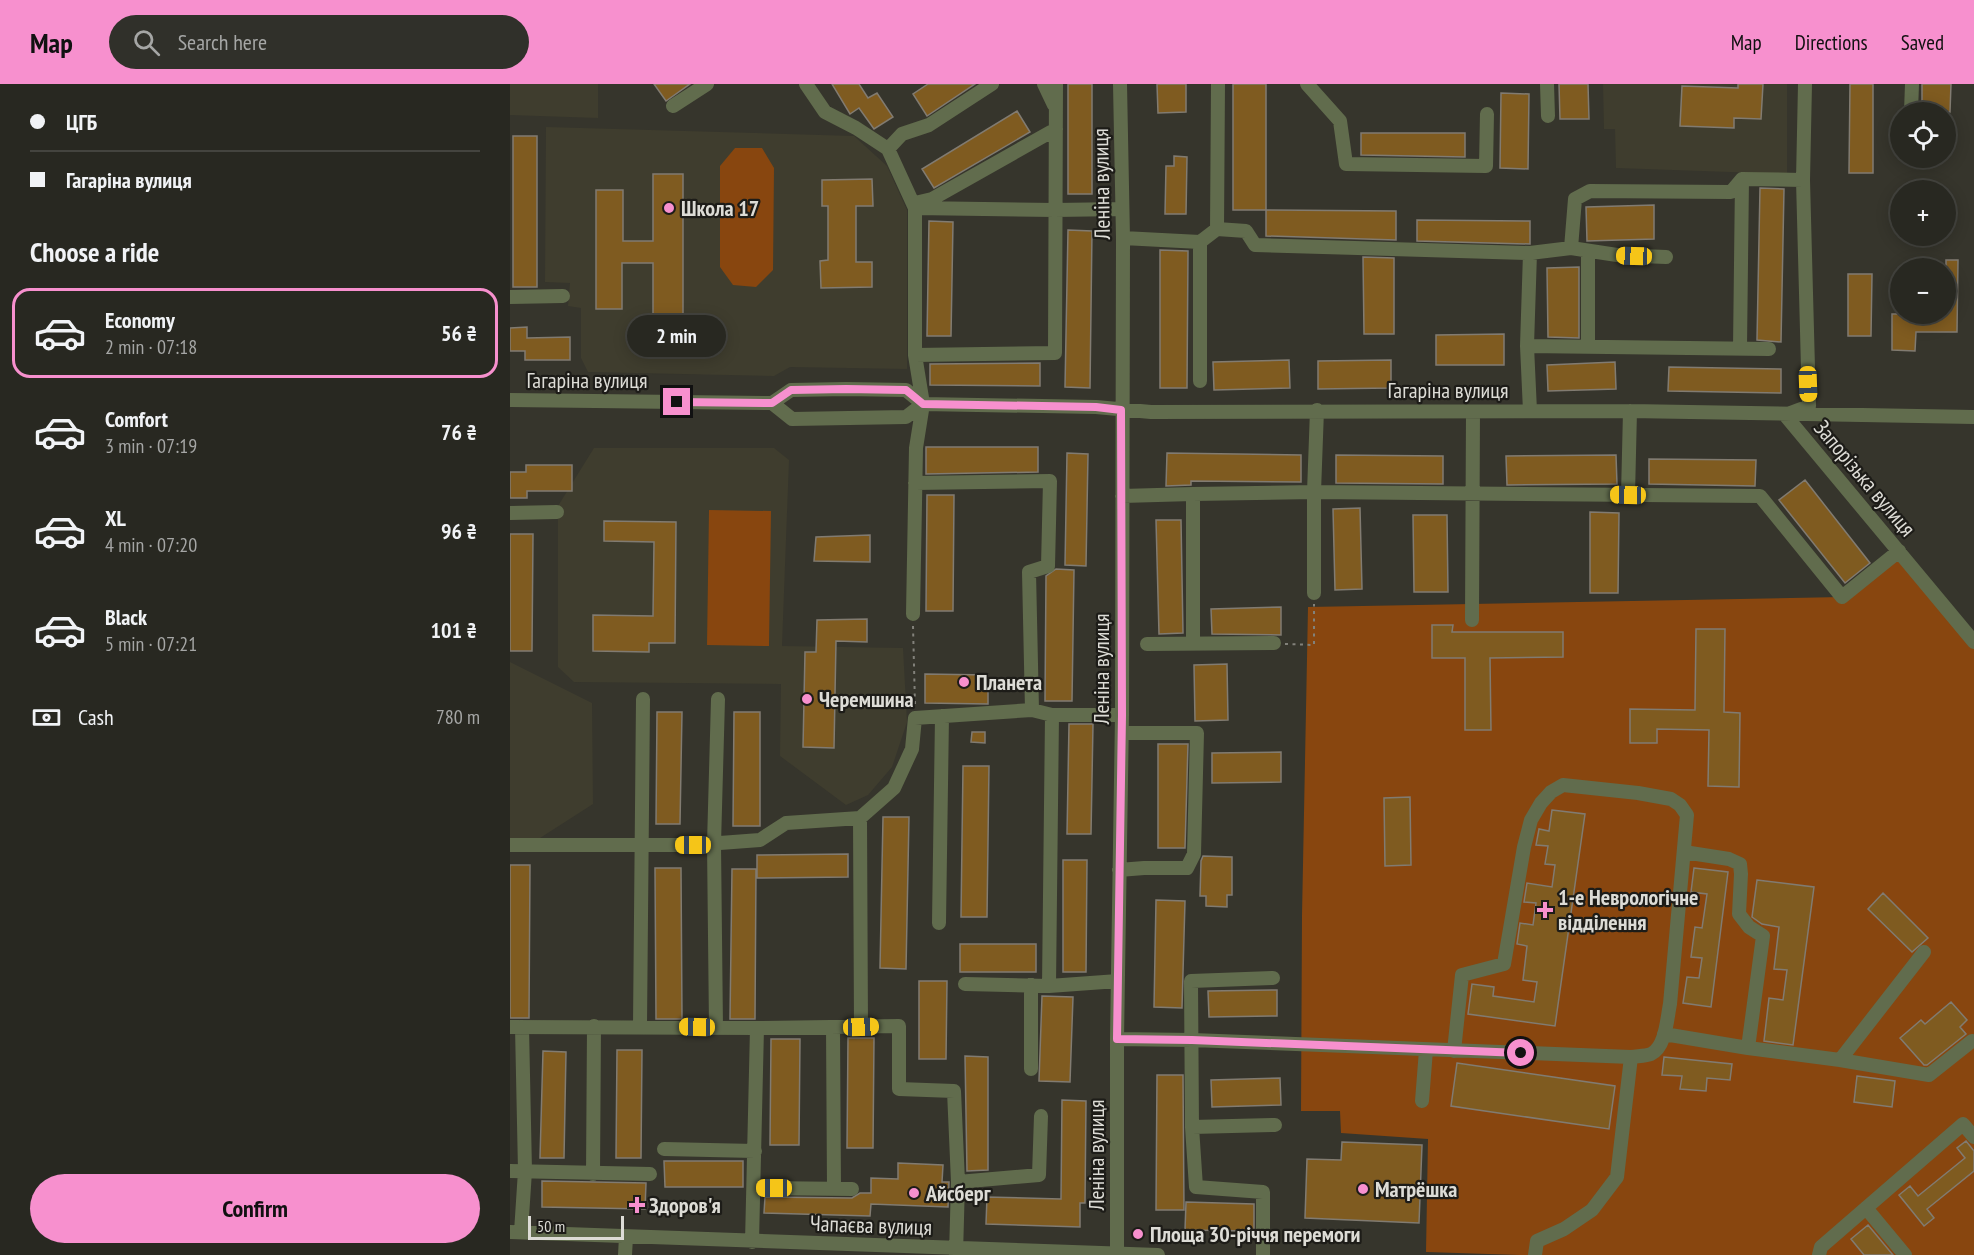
<!DOCTYPE html>
<meta charset="utf-8">
<style>
:root{--surface:#282821;--page:#30302a;--text:#f1f3f6;--muted:#a5a6a5;--line:#44443f;--accent:#f790ce}
body{margin:0;font-family:"PT Sans Narrow",sans-serif;background:var(--page);color:var(--text);height:100vh;display:flex;flex-direction:column;font-size:22px;white-space:nowrap}
*{box-sizing:border-box;margin:0}
p{font-size:20px;color:var(--muted)}
.icon{flex:none;width:33px;height:33px;fill:none;stroke:currentColor;stroke-width:2;stroke-linecap:round;stroke-linejoin:round}
.map{position:relative;flex:1;overflow:hidden}
.details{display:flex;flex-direction:column;background:var(--surface);width:510px}
.details>*{flex:none}
.top-card{display:grid;align-content:center;height:132px;padding:0 30px;background:var(--surface)}
.buttons{position:absolute;left:1380px;top:18px;display:grid;gap:12px}
.buttons a{display:grid;place-items:center;width:66px;height:66px;border-radius:50%;background:var(--surface);box-shadow:0 3px 15px #0003,0 0 0 2px var(--line);font-size:30px}
.scale{position:absolute;left:18px;bottom:15px;width:96px;box-sizing:border-box;padding-left:6px;border:3px solid #dddcd6;border-top:0;font-size:16px;line-height:21px;white-space:nowrap;color:#dddcd6;-webkit-text-stroke:4px #1d1c18;paint-order:stroke}
.end{position:absolute;width:27px;height:27px;margin:-14px;border:8px solid #f790ce;background:#111;box-shadow:0 0 0 3px #111}
.from{border-radius:50%}
.bubble{position:absolute;height:42px;border-radius:21px;background:var(--surface);box-shadow:0 3px 15px #0003,0 0 0 2px var(--line);font-size:20px;font-weight:600;line-height:42px;text-align:center}
.car{position:absolute;width:18px;height:36px;margin:-18px -9px;border-radius:8px;box-shadow:0 0 4px 2px #0007;background:linear-gradient(#f5c518 24%,#345 0 40%,#f5c518 0 76%,#345 0 86%,#f5c518 0)}
.top-card b{display:flex;align-items:center;gap:21px;height:57px;font-size:22px}
.top-card b+b{border-top:2px solid var(--line)}
.top-card i{width:15px;height:15px;background:var(--text)}
ul{padding:0;list-style:none}
li{display:flex;align-items:center;gap:18px;height:90px;margin:0 12px 9px;padding:0 18px;border:3px solid transparent;border-radius:18px}
li div{flex:1}
li b{display:block;font-size:22px}
li em{font-style:normal;font-weight:600}
li.on{border-color:var(--accent)}
li>.icon{width:54px;height:54px;stroke-width:1.5}
h2{padding:0 30px;font-size:27px;line-height:72px}
.pay{display:flex;align-items:center;gap:15px;height:66px;padding:0 30px;font-size:22px}
.pay p{margin-inline-start:auto}
.cta{display:flex;gap:12px;margin-top:auto;padding:12px 30px}
.cta a{flex:1;height:69px;border-radius:36px;background:var(--accent);color:#111;font-size:24px;font-weight:600;line-height:69px;text-align:center}
header{display:flex;align-items:center;gap:36px;box-sizing:border-box;height:84px;padding:0 30px;background:var(--accent);color:#111}
header strong{font-size:28px}
nav{display:flex;gap:33px;margin-inline-start:auto;font-size:21px}
.search{width:420px;height:54px;background:var(--page);display:flex;align-items:center;gap:15px;box-sizing:border-box;padding:0 21px;border-radius:33px;color:var(--muted);font-size:22px}
main{display:flex;flex:1;min-height:0}
.map>svg:first-child{display:block}
.built{fill:#3f3d2e}
.green{fill:#88460f}
.building{fill:#7f5b20;stroke:#817b71;stroke-width:1.5}
.lines{fill:none;stroke-linecap:round;stroke-linejoin:round}
.path{stroke:#82817a;stroke-width:2;stroke-dasharray:3 4.5;stroke-linecap:butt}
.minor{stroke:#616c4d;stroke-width:14}
.route{stroke:#f790ce;stroke-width:8}
.poi-dot{fill:#f790ce;stroke:#1d1c18;stroke-width:2}
.labels{text-anchor:middle;dominant-baseline:central;stroke-width:4.5;stroke-linejoin:round;paint-order:stroke}
.street-label{font-size:22px;fill:#dddcd6;stroke:#1d1c18}
.poi-label{font-size:22px;font-weight:bold;fill:#dddcd6;stroke:#1d1c18;text-anchor:start}
</style>
<header>
<strong>Map</strong>
<div class="search"><svg class="icon" aria-label="search" viewBox="0 0 24 24"><circle cx="10" cy="10" r="6"/><path d="M15 15l6 6"/></svg>Search here</div>
<nav><a>Map</a><a>Directions</a><a>Saved</a></nav>
</header>
<main>
<section class="details">
<div class="top-card">
<b><i class="from"></i>ЦГБ</b>
<b><i></i>Гагаріна вулиця</b>
</div>
<h2>Choose a ride</h2>
<ul>
<li class="on"><svg class="icon" aria-label="car" viewBox="0 0 24 24"><path d="M5 17H2v-5l4-1 3-4h7l3 4 3 1v5h-3M9 17h6M6 11h13"/><circle cx="7" cy="17" r="2"/><circle cx="17" cy="17" r="2"/></svg><div><b>Economy</b><p>2 min · 07:18</p></div><em>56 ₴</em></li>
<li><svg class="icon" aria-label="car" viewBox="0 0 24 24"><path d="M5 17H2v-5l4-1 3-4h7l3 4 3 1v5h-3M9 17h6M6 11h13"/><circle cx="7" cy="17" r="2"/><circle cx="17" cy="17" r="2"/></svg><div><b>Comfort</b><p>3 min · 07:19</p></div><em>76 ₴</em></li>
<li><svg class="icon" aria-label="car" viewBox="0 0 24 24"><path d="M5 17H2v-5l4-1 3-4h7l3 4 3 1v5h-3M9 17h6M6 11h13"/><circle cx="7" cy="17" r="2"/><circle cx="17" cy="17" r="2"/></svg><div><b>XL</b><p>4 min · 07:20</p></div><em>96 ₴</em></li>
<li><svg class="icon" aria-label="car" viewBox="0 0 24 24"><path d="M5 17H2v-5l4-1 3-4h7l3 4 3 1v5h-3M9 17h6M6 11h13"/><circle cx="7" cy="17" r="2"/><circle cx="17" cy="17" r="2"/></svg><div><b>Black</b><p>5 min · 07:21</p></div><em>101 ₴</em></li>
</ul>
<div class="pay"><svg class="icon" aria-label="cash" viewBox="0 0 24 24"><path d="M3 7h18v10H3z"/><circle cx="12" cy="12" r="2"/></svg>Cash<p>780 m</p></div>
<div class="cta"><a>Confirm</a></div>
</section>
<div class="map">
<svg width="1464" height="1171" viewBox="0 0 1464 1171">
<rect width="100%" height="100%" fill="#36352c"/>
<path class="built" d="M0,0H88V34L0,31Z
M1093,0H1277V90L1106,84L1105,45H1094Z
M36,43L344,52L377,82L397,126V285L280,283L264,292L78,288L71,274V224L58,222L60,199L35,198Z
M84,364H264L279,376L272,562L393,564L397,638L382,683L358,711L336,721L270,672L271,600L64,598L48,583V422Z
M0,578L82,619L83,720L30,754L0,755Z"/>
<path class="green" d="M225,64H252L264,84L263,186L246,203L223,201L210,183V82Z
M199,426L261,427L259,562L197,561Z
M1389,467L1464,558V1171H1010L916,1168L918,1055L831,1049L830,1027H791L792,832L798,523L1332,513Z"/>
<path class="building" d="M144,0H180L156,17Z
M322,0H349L358,14L367,9L383,33L364,45L349,24L340,30Z
M418,0H465L417,32L403,10Z
M558,0H582V110H558Z
M647,0H676V28L648,29Z
M723,0H756V126H723Z
M1049,0H1078L1079,35H1050Z
M1228,0H1253L1251,35L1224,34V44L1170,42L1172,2L1228,4Z
M1340,0H1363V89H1339Z
M1412,0H1441L1440,28H1412Z
M991,9L1019,10L1018,85L990,84Z
M507,27L520,48L424,104L412,85Z
M851,49H955V73L851,71Z
M3,52H27V203H3Z
M664,72L677,73L676,130H655L656,82H664Z
M143,90H173V250L143,249V179H112V225H86V106H113V157H143Z
M362,95L363,122H346V178H362V203L311,204L310,177L318,176V122H312V96Z
M1250,104L1274,105L1271,258L1247,256Z
M1144,121V155L1077,157L1076,123Z
M756,126L886,127V156L756,152Z
M907,136L1020,137V160L907,157Z
M419,137L443,138L441,252H417Z
M558,146L582,147L580,304L555,303Z
M650,166L678,167L677,304H650Z
M853,173L884,174V250H854Z
M1436,176H1448L1447,248H1406L1405,267L1382,266V230H1436Z
M1069,183V254L1038,253L1037,184Z
M1338,190H1362L1361,252H1338Z
M17,243V254L60,253V276H15V267H0V244Z
M994,250V281H926V251Z
M779,276L780,304L704,306L703,278Z
M881,276V304L808,305V277Z
M1105,278L1106,305L1038,307L1037,281Z
M530,279V302L420,301V280Z
M1159,283L1271,285V309L1158,307Z
M416,363H528V388L416,390Z
M557,369L578,370L576,482L555,481Z
M657,369L791,371V398L681,397V401L656,402Z
M826,371L933,372V400L826,399Z
M1106,371L1107,400L997,401L996,372Z
M1139,375L1246,376L1245,402L1139,400Z
M16,381H62V407H17V414H0V388H16Z
M1295,396L1360,479L1335,499L1269,416Z
M417,411H444L443,527H416Z
M850,424L852,505L825,506L823,425Z
M1080,428L1109,429L1108,509H1080Z
M903,431H937L938,508H904Z
M646,436H671L673,549L649,550Z
M94,437L166,438L165,559H139V568L83,567V531L143,532L144,458L94,457Z
M0,450H23L22,567H0Z
M360,451V478L304,477L306,453Z
M546,485L564,486L562,617H535L536,492Z
M771,523V551L702,550L701,525Z
M357,535V558L326,557L324,664L293,663L295,568H306L307,536Z
M922,541H943L942,548H1053V573L980,574L981,646H955V574H922Z
M1186,545H1215L1214,628L1230,629L1229,703L1198,702L1199,646L1147,645V659H1120V625L1185,626Z
M717,580L718,636L685,637L684,581Z
M415,590L478,591V620L415,619Z
M147,628H172L170,740H146Z
M224,628H250V742H223Z
M559,640H583L581,750H557Z
M462,648H475V659L461,658Z
M648,660H678L675,764H648Z
M771,668V698L702,699V669Z
M453,682H479L477,833H451Z
M900,713L901,781L875,782L874,714Z
M1042,726L1075,730L1045,942L958,930L962,900L984,903L983,912L1024,918L1027,898L1013,896L1017,862L1007,860L1010,839L1023,841L1026,819L1014,818L1017,799L1042,803L1045,781L1035,780L1038,762L1026,761L1029,745L1039,747Z
M373,733H399L396,885L370,884Z
M338,770V793L247,794V771Z
M693,772L722,773V811H717V823L696,822V812H690L691,777Z
M553,776H577L576,888H553Z
M0,781H20L19,934H0Z
M145,784H171L172,935H146Z
M1184,784L1218,788L1201,923L1173,919L1177,893L1189,894L1192,874L1181,873L1185,843L1192,844L1197,810L1181,808Z
M222,785H246L245,935H220Z
M1247,796L1304,803L1283,961L1254,957L1259,914L1273,916L1277,886L1264,885L1269,843L1252,840L1242,833Z
M1373,809L1418,854L1402,868L1358,825Z
M646,816L675,817L672,924L644,923Z
M450,860H526V888H450Z
M409,897H437L436,975H409Z
M767,906V932L699,933L698,907Z
M532,912L563,913L560,998L529,997Z
M1441,918L1457,936L1450,943L1456,950L1417,981H1414L1390,954L1411,936L1415,940Z
M338,954H364L363,1064H337Z
M261,955H290L289,1061H260Z
M107,966H132L131,1074H106Z
M33,967L56,968L54,1074H30Z
M455,972L478,973V1086L457,1087Z
M1154,973L1222,980L1220,996L1197,994L1196,1007L1170,1005L1172,992L1152,991Z
M947,979L1105,1002L1099,1045L941,1022Z
M647,991H673L674,1126H646Z
M1347,992L1385,997L1382,1023L1344,1018Z
M770,994L771,1021L702,1023L701,996Z
M552,1016L576,1017L575,1119H570V1143L476,1140L477,1113L551,1115Z
M1456,1057L1464,1067V1087L1417,1125L1424,1134L1414,1142L1389,1111L1400,1102L1408,1112L1455,1074L1447,1064Z
M832,1058L912,1061L909,1139L795,1134L797,1075L831,1076Z
M154,1077H233V1103H155Z
M388,1079L433,1081L432,1098H439L438,1123L361,1120L360,1132L254,1129L255,1113L342,1114L350,1109H361V1094L388,1095Z
M32,1097L136,1099L135,1125L32,1123Z
M676,1118L744,1120V1147L675,1146Z
M1358,1141L1383,1171H1354L1341,1155Z"/>
<g class="lines">
<path class="path" d="M403,542L405,621
M775,560L804,561V520"/>
<path class="minor" d="M296,0L315,28L346,44L378,65L405,124V271L413,320L406,364L403,530
M534,0L544,21
M797,0L830,37L836,80L976,82L977,30
M1037,0L1038,32
M1295,0L1293,96L1299,322L1275,331L1464,558
M163,22L197,0
M1401,28L1402,0
M378,65L392,50L419,41L482,0
M405,119L422,115L546,45
M405,124L545,126L612,125
M707,145L736,147L745,161L1020,169L1061,164L1107,171L1156,173
M613,154L690,158V297
M690,158L707,145L708,0
M1061,164L1065,115L1080,107L1221,108L1232,95
M1020,169L1017,262L1020,327
M0,213L53,212
M1078,261V167
M1017,262L1259,265
M1230,264L1232,95L1293,96
M405,271L545,269L546,0
M0,316L262,319L281,306L336,305L396,306L413,320L586,323L641,328L1120,327L1464,333
M262,319L282,335L396,333L413,320
M405,399L540,397L538,482L519,488L522,626
M683,410L804,408L1250,412L1332,513L1389,467
M1118,411L1120,327
M612,412L683,410V560
M0,429L47,428
M804,509V408L807,326
M962,536L963,328
M637,560L764,559
M350,734L351,943
M0,761H183L250,756L276,739L350,734L384,704L402,665L405,634L522,626L542,631H612
M609,786L634,784H677L684,770L687,649H612
M429,839L432,632
M455,900L539,902L608,897
M539,902L542,631
M130,942L133,615
M0,943L247,944L389,942V1005L444,1007L448,1098L446,1171
M323,943L324,1105
M206,944L204,760L208,615
M1154,950L1238,964L1253,852L1239,843L1229,830L1231,790L1230,780L1219,775L1174,768
M607,955L682,956L1121,973L1107,1093L1082,1126L1054,1145L1027,1157L1025,1171
M1238,964L1330,976L1414,868
M944,967L952,891L994,880L1014,763L1021,736L1031,719L1041,708L1053,701L1128,709L1161,715L1170,721L1177,731L1160,920C1157,934 1156,963 1141,970C1136,972 1128,972 1121,973
M1330,976L1419,991L1462,957
M521,985V901
M912,1017L916,966
M682,1043L765,1041
M154,1065L245,1067
M0,1087L140,1090
M83,1090L84,942
M448,1098L529,1091L531,1032
M244,1104L342,1105
M1356,1124L1395,1171
M0,1148L648,1171
M11,1148L15,1087L12,943
M242,1158L247,944
M115,1171L116,1153
M607,1171V955L612,631L613,154L610,0
M753,1171V1108L686,1103L682,1043L681,897L763,894
M1309,1171L1311,1163L1453,1040L1464,1053"/>
</g>
<g class="lines">
<path class="route" d="M167,318L262,319L281,306L336,305L396,306L413,320L586,323L611,326L612,631L607,955L682,956L1011,969"/>
</g>
<g class="poi-dot">
<circle cx="159" cy="124" r="6"/>
<circle cx="454" cy="598" r="6"/>
<circle cx="297" cy="615" r="6"/>
<path d="M1032 817h6v6h6v6h-6v6h-6v-6h-6v-6h6z"/>
<circle cx="853" cy="1105" r="6"/>
<circle cx="404" cy="1109" r="6"/>
<path d="M124 1112h6v6h6v6h-6v6h-6v-6h-6v-6h6z"/>
<circle cx="628" cy="1150" r="6"/>
</g>
<g class="labels">
<g class="street-label">
<text transform="translate(591 100) rotate(-91)">Леніна вулиця</text>
<text x="77" y="296">Гагаріна вулиця</text>
<text x="938" y="306">Гагаріна вулиця</text>
<text transform="translate(1355 394) rotate(50)">Запорізька вулиця</text>
<text transform="translate(591 585) rotate(-90)">Леніна вулиця</text>
<text transform="translate(586 1071) rotate(-90)">Леніна вулиця</text>
<text transform="translate(361 1141) rotate(2)">Чапаєва вулиця</text>
</g>
<g class="poi-label">
<text x="171" y="124">Школа 17</text>
<text x="466" y="598">Планета</text>
<text x="309" y="615">Черемшина</text>
<text x="1048" y="813">1-е Неврологічне<tspan x="1048" dy="25">відділення</tspan></text>
<text x="865" y="1105">Матрёшка</text>
<text x="416" y="1109">Айсберг</text>
<text x="139" y="1121">Здоров'я</text>
<text x="640" y="1150">Площа 30-річчя перемоги</text>
</g>
</g>
</svg>
<div class="buttons">
<a><svg class="icon" aria-label="locate" viewBox="0 0 24 24"><circle cx="12" cy="12" r="6"/><path d="M12 2v4M12 18v4M2 12h4M18 12h4"/></svg></a>
<a>+</a>
<a>−</a>
</div>
<div class="scale">50 m</div>
<i class="end from" style="left:1011px;top:969px"></i>
<i class="end" style="left:167px;top:318px"></i>
<div class="bubble" style="left:117px;top:231px;width:99px">2 min</div>
<i class="car" style="left:1124px;top:172px;rotate:272deg"></i>
<i class="car" style="left:1298px;top:300px;rotate:178deg"></i>
<i class="car" style="left:1118px;top:411px;rotate:271deg"></i>
<i class="car" style="left:183px;top:761px;rotate:270deg"></i>
<i class="car" style="left:187px;top:943px;rotate:271deg"></i>
<i class="car" style="left:351px;top:943px;rotate:88deg"></i>
<i class="car" style="left:264px;top:1104px;rotate:270deg"></i>
</div>
</main>
